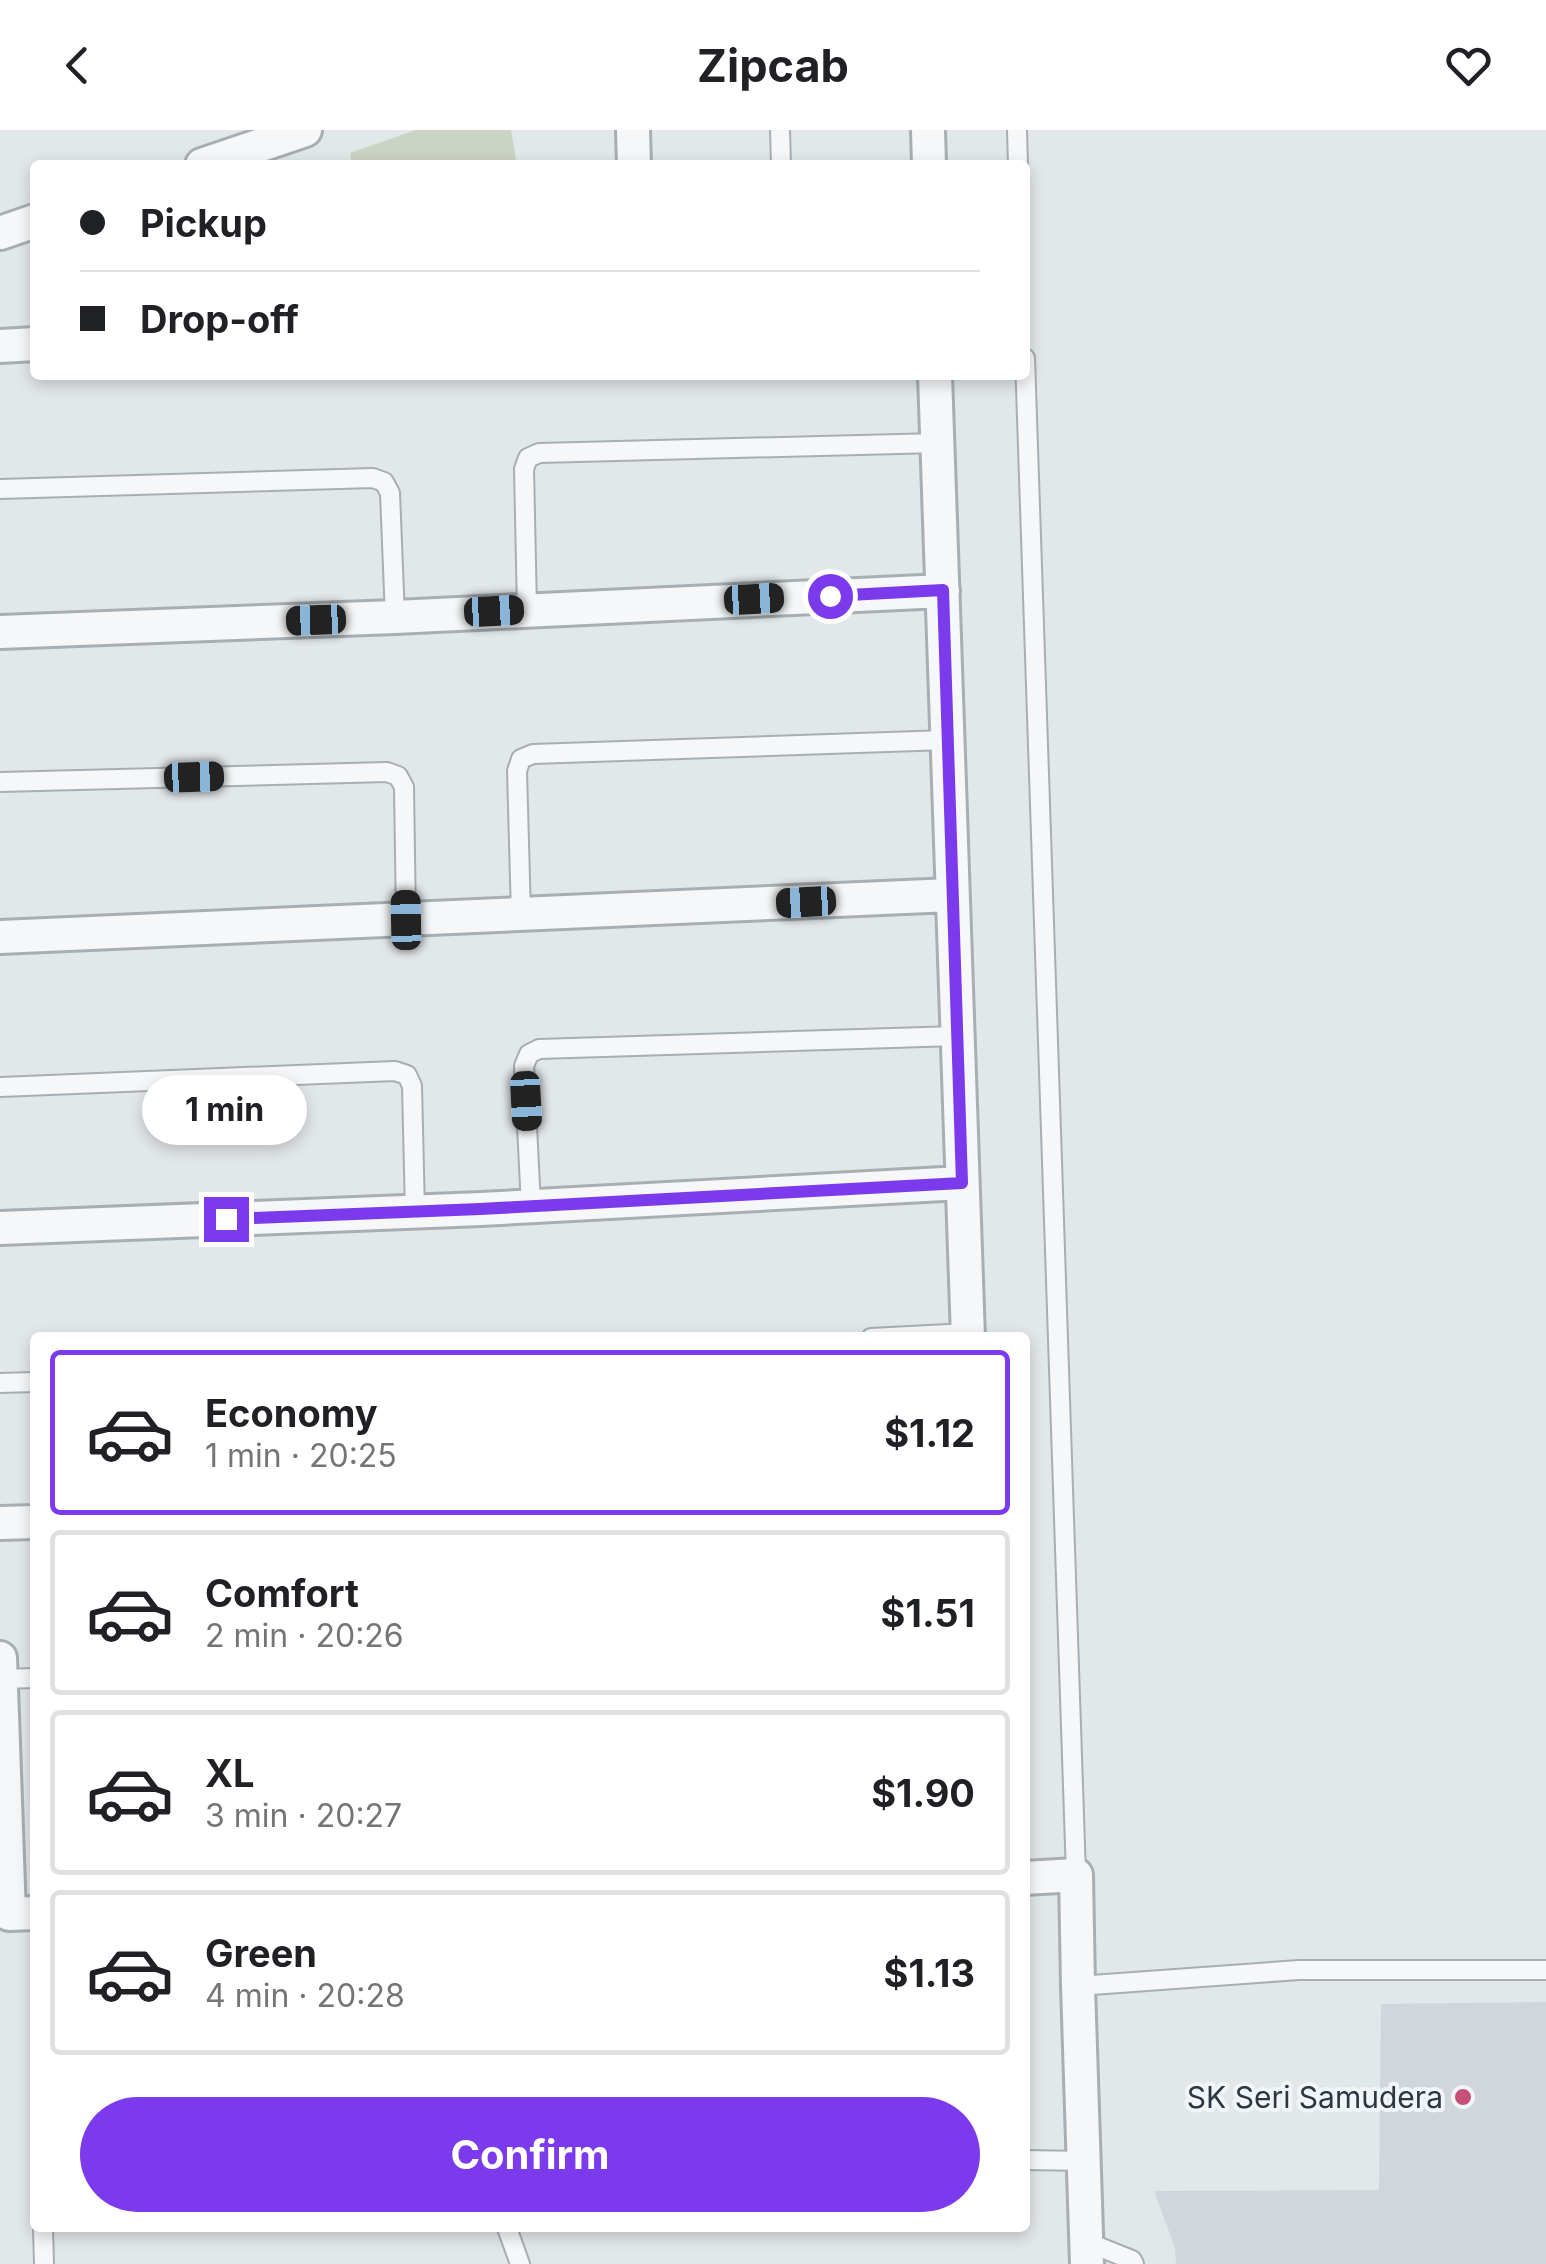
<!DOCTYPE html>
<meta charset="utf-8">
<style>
:root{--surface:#fff;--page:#f6f6f6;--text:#202124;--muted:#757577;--line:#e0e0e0;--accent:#7c3aed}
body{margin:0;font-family:Inter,sans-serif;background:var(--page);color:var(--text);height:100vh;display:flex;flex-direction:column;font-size:38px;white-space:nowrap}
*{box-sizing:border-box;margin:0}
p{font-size:32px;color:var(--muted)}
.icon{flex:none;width:55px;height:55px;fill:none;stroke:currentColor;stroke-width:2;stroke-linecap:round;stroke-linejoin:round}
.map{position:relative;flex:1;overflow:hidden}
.details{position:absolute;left:30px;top:1202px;width:1000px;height:900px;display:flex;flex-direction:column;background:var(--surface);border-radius:10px;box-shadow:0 5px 15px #0003}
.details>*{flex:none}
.top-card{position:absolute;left:30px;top:30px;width:1000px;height:220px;border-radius:10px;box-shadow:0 5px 15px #0003;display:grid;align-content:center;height:220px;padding:0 50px;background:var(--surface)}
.end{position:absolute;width:45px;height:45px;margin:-22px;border:12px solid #7c3aed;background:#fff;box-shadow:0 0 0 5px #fff}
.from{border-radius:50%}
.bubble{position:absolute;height:70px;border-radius:35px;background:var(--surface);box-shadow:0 5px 15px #0003;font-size:32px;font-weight:700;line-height:70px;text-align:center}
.car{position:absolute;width:30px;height:60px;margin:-30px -15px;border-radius:12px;box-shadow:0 0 8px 2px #0007;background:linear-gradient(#222 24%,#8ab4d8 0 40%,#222 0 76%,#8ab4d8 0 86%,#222 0)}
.top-card b{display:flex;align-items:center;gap:35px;height:95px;font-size:38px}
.top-card b+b{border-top:2px solid var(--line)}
.top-card i{width:25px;height:25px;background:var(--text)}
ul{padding:18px 0 0;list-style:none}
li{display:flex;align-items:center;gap:30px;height:165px;margin:0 20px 15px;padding:0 30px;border:5px solid var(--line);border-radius:10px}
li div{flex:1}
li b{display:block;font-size:38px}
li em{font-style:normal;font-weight:700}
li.on{border-color:var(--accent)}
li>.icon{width:90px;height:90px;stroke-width:1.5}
.button{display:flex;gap:20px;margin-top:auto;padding:20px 50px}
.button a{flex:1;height:115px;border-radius:60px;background:var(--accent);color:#fff;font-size:40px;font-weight:700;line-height:115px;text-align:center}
header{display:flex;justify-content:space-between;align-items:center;height:130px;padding:0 50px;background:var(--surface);font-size:45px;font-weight:700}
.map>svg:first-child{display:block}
.built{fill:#d1d6dc}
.green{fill:#cbd3c4}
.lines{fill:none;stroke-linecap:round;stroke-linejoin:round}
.service-casing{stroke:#a7afb4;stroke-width:22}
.minor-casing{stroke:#a7afb4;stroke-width:38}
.service{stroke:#f5f7f8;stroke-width:18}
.minor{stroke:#f5f7f8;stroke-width:32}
.route{stroke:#7c3aed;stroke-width:12}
.poi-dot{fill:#c74f77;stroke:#f2f5f7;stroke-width:4}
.labels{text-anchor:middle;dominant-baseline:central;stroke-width:8;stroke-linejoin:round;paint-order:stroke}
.poi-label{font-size:30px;fill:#2b3741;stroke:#f2f5f7;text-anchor:end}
</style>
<header><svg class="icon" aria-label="back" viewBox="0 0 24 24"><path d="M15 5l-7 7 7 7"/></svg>Zipcab<svg class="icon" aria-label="heart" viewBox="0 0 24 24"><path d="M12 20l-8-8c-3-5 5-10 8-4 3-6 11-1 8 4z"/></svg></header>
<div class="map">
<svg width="1546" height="2134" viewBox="0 0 1546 2134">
<rect width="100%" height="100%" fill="#e2e7ea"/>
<path class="built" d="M1546,1872V2134H1176L1175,2118L1154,2061L1379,2060L1381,1874Z"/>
<path class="green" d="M416,0H511L517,35H352L350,23Z"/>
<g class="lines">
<defs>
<path id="service" d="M780,0L781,35
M1017,0L1018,35
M1025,228L1076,1745
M0,359L373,348L384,352L390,363L395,487
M527,479L524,339L528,328L539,323L938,313
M0,652L387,642L398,646L404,657L406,790
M521,785L517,641L521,629L533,624L947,610
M0,957L395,941L407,945L412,956L415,1082
M531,1076L524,936L529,924L539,919L957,906
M871,1208L968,1203
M0,1253L35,1252
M1,1549L35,1548
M1078,1856L1299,1840H1546
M1025,2030L1084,2031
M43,2098L44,2134
M507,2098L520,2134
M1087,2112L1132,2130L1134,2134"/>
<path id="minor" d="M633,0L634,35
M928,0L929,35
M202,35L305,0
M0,103L35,91
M0,216L35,214
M935,245L968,1208
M0,502L395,487L943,461
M0,807L951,765
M0,1098L481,1079L962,1053
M0,1393L35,1392
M0,1528L9,1784L35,1783
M1025,1748L1076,1745L1078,1856L1087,2134"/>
</defs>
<use href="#service" class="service-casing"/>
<use href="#minor" class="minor-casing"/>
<use href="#service" class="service"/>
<use href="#minor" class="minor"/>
</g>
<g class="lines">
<path class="route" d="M226,1089L480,1079L962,1053L943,460L830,466"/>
</g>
<circle class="poi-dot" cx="1463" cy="1967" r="10"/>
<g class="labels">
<g class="poi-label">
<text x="1443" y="1967">SK Seri Samudera</text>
</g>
</g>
</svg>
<i class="end from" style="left:830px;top:466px"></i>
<i class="end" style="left:226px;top:1089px"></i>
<div class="bubble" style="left:142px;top:945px;width:165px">1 min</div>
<i class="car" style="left:754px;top:469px;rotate:87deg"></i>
<i class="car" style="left:494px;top:481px;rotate:87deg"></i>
<i class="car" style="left:316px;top:490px;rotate:268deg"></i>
<i class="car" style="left:194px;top:647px;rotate:88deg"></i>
<i class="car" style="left:806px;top:772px;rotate:267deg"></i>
<i class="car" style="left:406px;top:790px;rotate:359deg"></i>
<i class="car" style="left:526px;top:971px;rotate:177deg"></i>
<div class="top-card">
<b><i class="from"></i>Pickup</b>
<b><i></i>Drop-off</b>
</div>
<section class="details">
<ul>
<li class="on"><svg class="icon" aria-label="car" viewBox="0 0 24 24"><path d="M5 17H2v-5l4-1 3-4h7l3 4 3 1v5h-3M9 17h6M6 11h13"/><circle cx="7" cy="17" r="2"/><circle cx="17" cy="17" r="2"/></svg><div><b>Economy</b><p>1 min · 20:25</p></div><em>$1.12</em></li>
<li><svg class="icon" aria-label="car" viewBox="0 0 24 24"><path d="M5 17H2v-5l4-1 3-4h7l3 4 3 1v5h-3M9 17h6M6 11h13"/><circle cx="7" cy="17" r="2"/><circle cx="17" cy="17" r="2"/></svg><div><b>Comfort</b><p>2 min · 20:26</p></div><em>$1.51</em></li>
<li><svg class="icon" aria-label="car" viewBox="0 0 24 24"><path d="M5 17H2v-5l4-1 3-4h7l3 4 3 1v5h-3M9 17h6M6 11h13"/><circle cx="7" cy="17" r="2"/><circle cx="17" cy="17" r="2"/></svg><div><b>XL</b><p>3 min · 20:27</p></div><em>$1.90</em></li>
<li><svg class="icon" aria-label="car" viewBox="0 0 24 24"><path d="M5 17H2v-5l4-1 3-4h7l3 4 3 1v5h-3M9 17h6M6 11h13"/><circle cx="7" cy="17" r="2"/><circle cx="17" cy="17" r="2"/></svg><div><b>Green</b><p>4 min · 20:28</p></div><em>$1.13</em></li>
</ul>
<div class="button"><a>Confirm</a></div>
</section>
</div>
